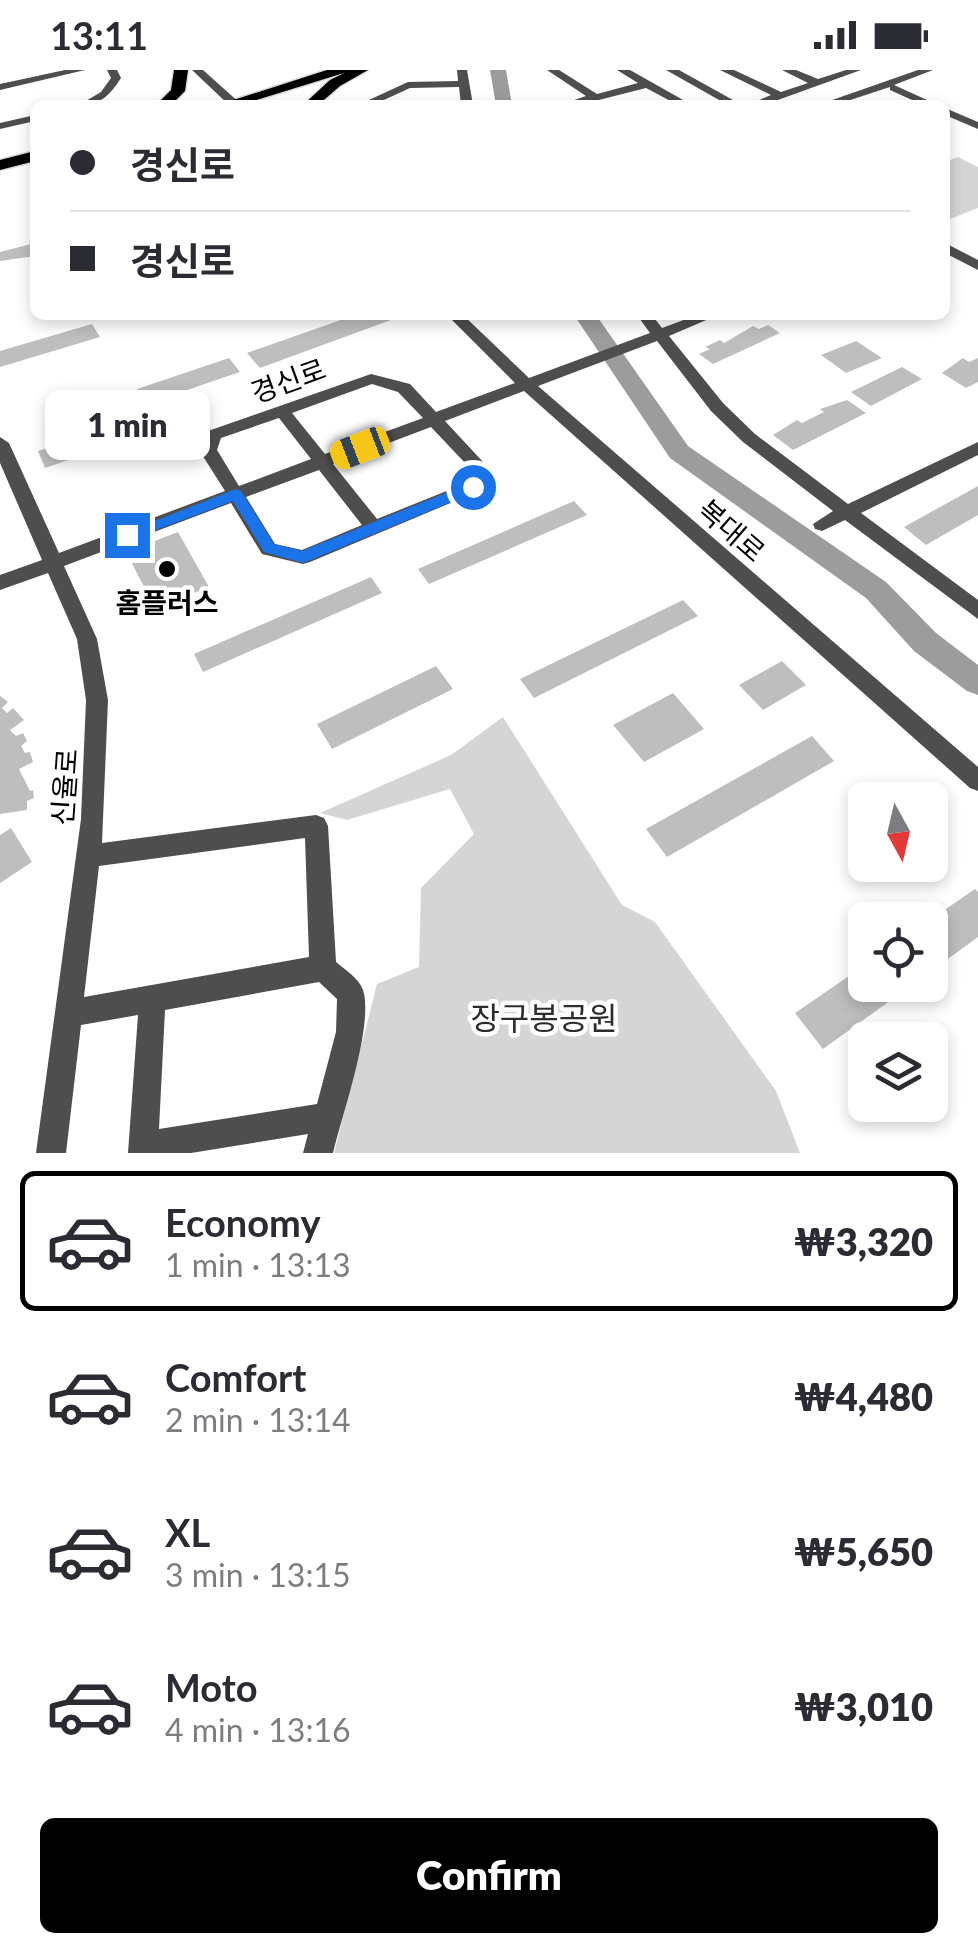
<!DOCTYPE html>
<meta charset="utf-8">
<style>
:root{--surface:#fff;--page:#f2f2f3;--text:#2b2b33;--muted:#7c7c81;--line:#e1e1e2;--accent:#000}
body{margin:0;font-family:Lato,"Noto Sans KR",sans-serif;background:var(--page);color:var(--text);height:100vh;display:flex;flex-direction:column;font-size:38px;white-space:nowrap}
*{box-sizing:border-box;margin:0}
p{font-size:32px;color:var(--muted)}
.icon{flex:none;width:55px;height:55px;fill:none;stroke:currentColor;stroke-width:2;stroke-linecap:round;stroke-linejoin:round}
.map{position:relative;height:1083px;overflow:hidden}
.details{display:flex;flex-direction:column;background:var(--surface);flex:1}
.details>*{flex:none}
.guide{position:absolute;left:30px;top:30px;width:920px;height:220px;border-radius:15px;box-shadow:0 5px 15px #0003;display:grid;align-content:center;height:220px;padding:0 40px;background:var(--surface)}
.needle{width:65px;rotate:172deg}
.controls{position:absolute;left:848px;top:712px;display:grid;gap:20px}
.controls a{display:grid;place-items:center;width:100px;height:100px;border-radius:15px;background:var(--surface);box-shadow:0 5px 15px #0003;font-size:50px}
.end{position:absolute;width:45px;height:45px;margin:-22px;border:12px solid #1a73e8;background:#fff;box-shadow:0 0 0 5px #fff}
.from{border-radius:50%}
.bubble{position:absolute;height:70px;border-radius:15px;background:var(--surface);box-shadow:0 5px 15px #0003;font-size:32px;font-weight:800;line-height:70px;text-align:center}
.car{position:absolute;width:30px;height:60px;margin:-30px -15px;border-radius:12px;box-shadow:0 0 8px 2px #0007;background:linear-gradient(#f5c518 24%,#345 0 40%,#f5c518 0 76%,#345 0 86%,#f5c518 0)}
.guide b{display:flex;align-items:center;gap:35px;height:95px;font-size:38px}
.guide b+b{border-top:2px solid var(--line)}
.guide i{width:25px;height:25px;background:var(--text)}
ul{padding:18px 0 0;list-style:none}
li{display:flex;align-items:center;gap:30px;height:140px;margin:0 20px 15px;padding:0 20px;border:5px solid transparent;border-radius:15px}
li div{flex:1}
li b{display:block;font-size:38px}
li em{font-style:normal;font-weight:800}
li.current{border-color:var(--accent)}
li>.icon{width:90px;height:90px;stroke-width:1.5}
.primary-button{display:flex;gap:20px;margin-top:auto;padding:20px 40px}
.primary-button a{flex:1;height:115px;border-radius:15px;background:var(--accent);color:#fff;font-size:40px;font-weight:800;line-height:115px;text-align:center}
.status{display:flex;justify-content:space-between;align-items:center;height:70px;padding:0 50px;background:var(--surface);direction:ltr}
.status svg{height:28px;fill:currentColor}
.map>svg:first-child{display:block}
.green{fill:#d5d5d5}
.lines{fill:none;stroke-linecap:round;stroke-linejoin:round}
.river{fill:#9c9c9c;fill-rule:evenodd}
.building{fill:#bebebe}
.major-casing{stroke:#dbdbdb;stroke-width:3}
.minor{fill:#4e4e4e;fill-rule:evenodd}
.major{fill:#000;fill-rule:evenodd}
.route{fill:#1a73e8}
.poi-dot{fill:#000;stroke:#fff;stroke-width:4}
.labels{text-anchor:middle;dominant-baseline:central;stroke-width:9;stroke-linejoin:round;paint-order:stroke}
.street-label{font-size:28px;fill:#000;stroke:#fff}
.poi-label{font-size:28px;font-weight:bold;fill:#000;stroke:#fff}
.near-park-label{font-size:32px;fill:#2c2c2c;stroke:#fff}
</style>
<div class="status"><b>13:11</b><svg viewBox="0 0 49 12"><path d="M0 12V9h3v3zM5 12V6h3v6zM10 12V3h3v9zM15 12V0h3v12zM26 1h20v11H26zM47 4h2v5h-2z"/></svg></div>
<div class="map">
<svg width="978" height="1083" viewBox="0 0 978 1083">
<rect width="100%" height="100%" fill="#fff"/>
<path class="green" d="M958,87L978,97V138L945,151V92Z
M503,647L622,835L655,852L776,1021L800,1083H334L377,914L419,897L421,818L474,764L450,719L347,750L320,743L451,685Z"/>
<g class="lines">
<path class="river" d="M490,0H506L512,35H496Z
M574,245H596L688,376L886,512L936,563L978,595V625L967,621L914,581L866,528L670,388Z"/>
</g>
<path class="building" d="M35,173V186L0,191V182Z
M355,245H386L391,250L260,298L247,283Z
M92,254L100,267L0,297V281Z
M768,255L780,263L713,294L699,284L710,279L705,277L720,270L724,273L753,256L759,259Z
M856,271L882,288L846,303L821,285Z
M229,288L240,302L146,334L137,319Z
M963,288L969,292L978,288V312L966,318L942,303Z
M902,297L922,309L871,336L851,322Z
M847,330L866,343L793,380L773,365L797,350L802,353L824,342L820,339Z
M148,344L157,359L45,398L38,381Z
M978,416V445L926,475L904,457Z
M574,431L587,445L429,514L418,499Z
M178,462L209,517L155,538L126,482Z
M371,507L382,523L203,602L194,584Z
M683,530L698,546L534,628L520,609Z
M782,591L806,615L763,640L739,615Z
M436,596L453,619L332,679L317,654Z
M673,623L704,659L644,692L613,655Z
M0,626L8,632L2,638L7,643L13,638L24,650L10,660L16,666L23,663L27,671L21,676L25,683L30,682L33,692L19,699L30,721L33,720L34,728L27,731V740L0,744Z
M812,666L834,691L667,787L646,759Z
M11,758L32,792L0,813V765Z
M975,819L978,822V867L930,902V850Z
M865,895V915H912L823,979L795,943Z"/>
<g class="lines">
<defs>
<path id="major" d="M174,0H188L185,21L171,35H156L171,20Z
M327,0H368L340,16L318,35H303L330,10L344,3L240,35H218Z
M35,81V91L0,100V90Z"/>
</defs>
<use href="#major" class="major-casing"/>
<path class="minor" d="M65,0H85L0,20V14Z
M107,0H117L121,8C110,25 101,35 79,35L101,22L111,8Z
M192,0H203L242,35H229Z
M457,0H467L473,35H461L459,17L410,18L373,35H358L408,12L458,11Z
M547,0H559L597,24L638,13L617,0H630L692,35H678L646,18L579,35H560L586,26Z
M666,0H679L742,35H728Z
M720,0H734L781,22L808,13L782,0H796L818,9L846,0H861L764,35H747L771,25Z
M918,0H933L894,15L938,35H923L890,20V17L835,35H818Z
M945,38L978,52V59L945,45Z
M35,45V51L0,59V53Z
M945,173L978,190V200L945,183Z
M447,245H463L529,308L650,263L637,245H652L662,258L697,245H718L669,266L723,333L755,364L848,434L978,372V385L861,443L978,530V549L845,450L822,461L815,459L813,454L833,441L743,372L711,341L657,271L538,316L978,697V721L970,718L524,321L445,351L484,393L479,421L310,492L303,494L262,484L231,433L64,496L97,569L108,630L102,773L316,745L324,748L328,756L336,892C345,900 359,908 363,920C374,955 342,1045 333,1083H303L308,1064L191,1083H128L138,945L81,955L66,1083H36L81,749L86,630L77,569L48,503L0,520V505L42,490L0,393V367L9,373L59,483L225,421L199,380L208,361L371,304L410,314L436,342L515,313ZM372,314L398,322L423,348L325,384L292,343ZM279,348L311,389L239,416L217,380L221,368ZM431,357L466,394L464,414L377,449L333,394ZM319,400L362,455L302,480L275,474L246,427ZM305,768L309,887L84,927L99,796ZM319,912L337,929L336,962L317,1034L159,1059L165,940Z"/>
<use href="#major" class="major"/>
</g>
<path class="route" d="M473,412L480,417L478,421L303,493L264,482L233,431L132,469L127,471L119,465L236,419L241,421L274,474L302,481Z"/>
<circle class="poi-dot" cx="167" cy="499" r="10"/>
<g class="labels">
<g class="street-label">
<text transform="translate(288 310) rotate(-20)">경신로</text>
<text transform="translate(732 460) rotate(41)">복대로</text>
<text transform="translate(64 717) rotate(-86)">신율로</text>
</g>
<g class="poi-label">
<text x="167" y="532">홈플러스</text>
</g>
<g class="near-park-label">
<text x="544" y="947">장구봉공원</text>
</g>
</g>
</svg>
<div class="controls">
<a><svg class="needle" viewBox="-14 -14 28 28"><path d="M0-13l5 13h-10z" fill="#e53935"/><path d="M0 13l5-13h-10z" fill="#7c7c81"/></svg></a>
<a><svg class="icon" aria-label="locate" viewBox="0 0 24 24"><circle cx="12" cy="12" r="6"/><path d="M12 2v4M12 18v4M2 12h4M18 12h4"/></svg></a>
<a><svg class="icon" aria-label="layers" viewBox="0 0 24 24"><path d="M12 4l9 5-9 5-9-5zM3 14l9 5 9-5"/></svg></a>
</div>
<i class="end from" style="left:473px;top:417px"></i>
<i class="end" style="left:127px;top:465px"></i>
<div class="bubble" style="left:45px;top:320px;width:165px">1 min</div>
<i class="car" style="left:360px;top:378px;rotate:249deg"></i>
<div class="guide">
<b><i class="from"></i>경신로</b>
<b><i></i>경신로</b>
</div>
</div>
<section class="details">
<ul>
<li class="current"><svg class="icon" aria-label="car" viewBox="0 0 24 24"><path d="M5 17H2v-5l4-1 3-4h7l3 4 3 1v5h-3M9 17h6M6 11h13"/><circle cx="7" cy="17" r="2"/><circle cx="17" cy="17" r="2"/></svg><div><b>Economy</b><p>1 min · 13:13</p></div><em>₩3,320</em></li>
<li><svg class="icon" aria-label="car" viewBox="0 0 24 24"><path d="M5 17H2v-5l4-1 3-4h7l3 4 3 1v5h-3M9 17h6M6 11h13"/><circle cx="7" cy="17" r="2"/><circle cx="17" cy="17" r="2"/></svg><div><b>Comfort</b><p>2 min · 13:14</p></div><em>₩4,480</em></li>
<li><svg class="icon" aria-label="car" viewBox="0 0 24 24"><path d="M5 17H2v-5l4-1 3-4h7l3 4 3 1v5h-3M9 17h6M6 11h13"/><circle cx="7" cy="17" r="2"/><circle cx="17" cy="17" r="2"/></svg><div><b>XL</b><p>3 min · 13:15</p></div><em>₩5,650</em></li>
<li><svg class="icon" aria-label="car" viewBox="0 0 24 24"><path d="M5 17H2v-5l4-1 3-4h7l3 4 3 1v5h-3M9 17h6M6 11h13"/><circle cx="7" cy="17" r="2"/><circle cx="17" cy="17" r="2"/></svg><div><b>Moto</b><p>4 min · 13:16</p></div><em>₩3,010</em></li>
</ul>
<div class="primary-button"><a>Confirm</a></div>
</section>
